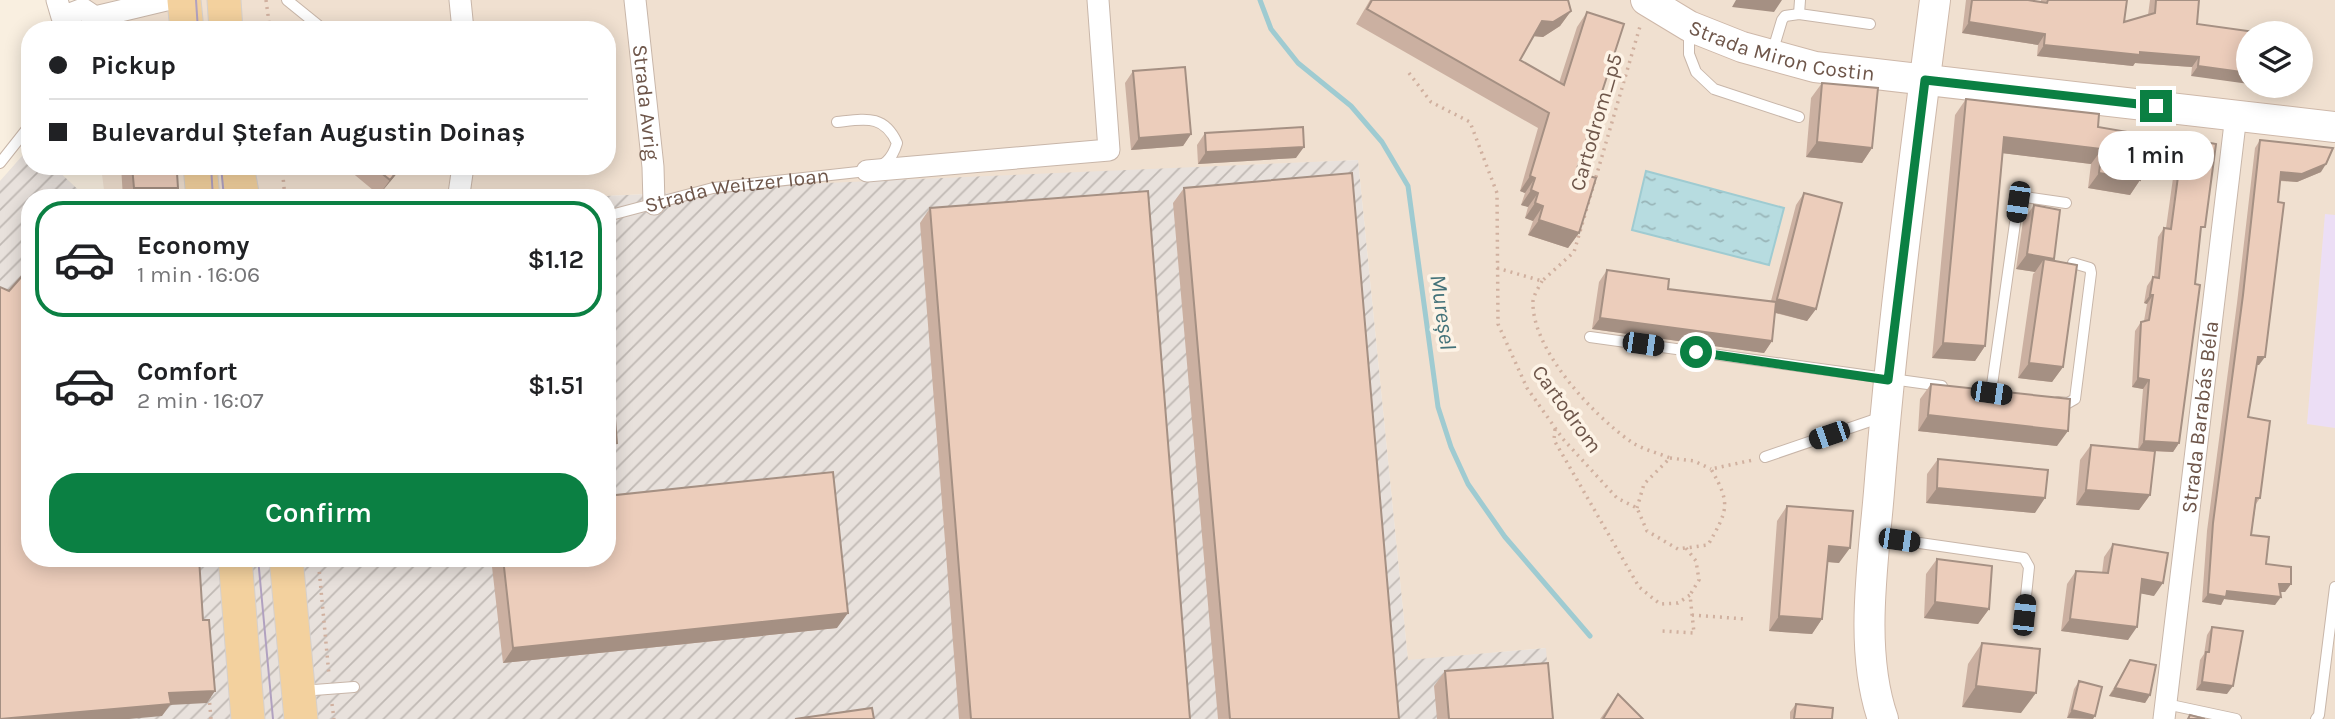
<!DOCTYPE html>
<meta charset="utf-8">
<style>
:root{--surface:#fff;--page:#f2f2f2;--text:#202124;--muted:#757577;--line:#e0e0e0;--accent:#0b8043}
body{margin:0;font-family:Karla,sans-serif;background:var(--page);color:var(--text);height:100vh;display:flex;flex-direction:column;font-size:26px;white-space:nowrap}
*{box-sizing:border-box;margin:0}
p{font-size:23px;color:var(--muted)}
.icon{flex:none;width:38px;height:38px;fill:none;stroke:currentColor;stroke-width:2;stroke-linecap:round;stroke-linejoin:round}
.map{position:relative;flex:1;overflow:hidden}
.sheet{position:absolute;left:21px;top:189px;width:595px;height:378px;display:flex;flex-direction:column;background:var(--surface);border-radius:28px;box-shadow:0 4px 18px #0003}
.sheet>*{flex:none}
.hud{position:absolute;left:21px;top:21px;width:595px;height:154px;border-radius:28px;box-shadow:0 4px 18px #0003;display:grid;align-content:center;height:154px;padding:0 28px;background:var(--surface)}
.buttons{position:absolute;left:2236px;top:21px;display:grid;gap:14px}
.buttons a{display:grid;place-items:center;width:77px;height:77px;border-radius:50%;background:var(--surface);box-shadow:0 4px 18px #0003;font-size:35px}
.end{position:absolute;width:32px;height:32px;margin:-16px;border:9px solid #0b8043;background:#fff;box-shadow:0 0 0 4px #fff}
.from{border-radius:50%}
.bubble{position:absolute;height:49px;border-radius:24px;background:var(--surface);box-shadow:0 4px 18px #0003;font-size:23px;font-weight:600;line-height:49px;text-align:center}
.car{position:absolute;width:21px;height:42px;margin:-21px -10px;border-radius:9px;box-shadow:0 0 5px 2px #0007;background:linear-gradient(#222 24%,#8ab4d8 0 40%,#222 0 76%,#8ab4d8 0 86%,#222 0)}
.hud b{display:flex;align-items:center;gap:24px;height:66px;font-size:26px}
.hud b+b{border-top:2px solid var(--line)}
.hud i{width:18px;height:18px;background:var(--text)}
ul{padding:12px 0 0;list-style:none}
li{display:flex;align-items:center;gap:21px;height:116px;margin:0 14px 10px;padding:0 14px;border:4px solid transparent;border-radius:28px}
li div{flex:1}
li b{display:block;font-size:26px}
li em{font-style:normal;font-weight:600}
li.selected{border-color:var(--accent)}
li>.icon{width:63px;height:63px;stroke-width:1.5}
.action{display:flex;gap:14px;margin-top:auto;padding:14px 28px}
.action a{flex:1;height:80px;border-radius:28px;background:var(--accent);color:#fff;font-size:28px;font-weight:600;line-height:80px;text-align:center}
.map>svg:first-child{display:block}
.residential{fill:#f0e0d0;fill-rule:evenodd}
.industrial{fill:url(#industrial-furrows)}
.education{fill:#ecdef5}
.water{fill:url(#water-ripples);stroke:#9fcbd1;stroke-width:2}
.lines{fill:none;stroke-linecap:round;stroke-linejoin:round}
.stream{stroke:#9fcbd1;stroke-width:5}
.service-casing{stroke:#c8b6a9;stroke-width:12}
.minor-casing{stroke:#c8b6a9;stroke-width:23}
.secondary-casing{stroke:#ceb8a9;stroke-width:32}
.primary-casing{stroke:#d6d0cc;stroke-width:35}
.path{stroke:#d0b09f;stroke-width:3.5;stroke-dasharray:2 5;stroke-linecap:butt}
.service{stroke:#fff;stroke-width:10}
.minor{stroke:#fff;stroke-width:21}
.secondary{stroke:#fff;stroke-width:30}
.primary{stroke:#f3d19e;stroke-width:33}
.tram{stroke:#b1a1c0;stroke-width:2}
.wall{fill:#cbb0a1}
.shaded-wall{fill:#a59083}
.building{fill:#eccdbb;stroke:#a59083;stroke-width:2}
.route{stroke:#0b8043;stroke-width:9}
.labels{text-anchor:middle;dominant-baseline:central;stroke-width:7;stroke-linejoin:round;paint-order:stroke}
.street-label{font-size:21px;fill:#6e564a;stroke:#fdf3e6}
.water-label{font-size:23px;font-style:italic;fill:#437279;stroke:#fdf3e6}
</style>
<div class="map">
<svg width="2335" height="719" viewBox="0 0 2335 719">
<defs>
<pattern id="industrial-furrows" width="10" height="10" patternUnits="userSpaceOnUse" patternTransform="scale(1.75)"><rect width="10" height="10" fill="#e8e1dc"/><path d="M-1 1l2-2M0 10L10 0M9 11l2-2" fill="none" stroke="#c0b9b4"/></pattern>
<pattern id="water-ripples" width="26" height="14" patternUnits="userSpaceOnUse" patternTransform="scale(1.75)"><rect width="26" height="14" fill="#b7dce0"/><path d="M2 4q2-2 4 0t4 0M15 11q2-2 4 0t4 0" fill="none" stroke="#99b5b8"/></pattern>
</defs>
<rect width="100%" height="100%" fill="#f9efe0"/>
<path class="residential" d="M82,0H2335V719H1551L1545,648L1408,661L1358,160L563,198H105L101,166H607V30H86ZM2249,33H2301V86H2249Z"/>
<path class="industrial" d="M30,147V166H53L87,198H30V558H607V198H563L712,191L713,188L1358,160L1408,660L1546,648L1551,719H0V181Z"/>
<path class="education" d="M2325,214L2335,215V428L2307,424Z"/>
<path class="water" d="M1646,171L1784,208L1769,265L1632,230Z"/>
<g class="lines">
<path class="stream" d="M1260,0L1271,29L1298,63L1351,106L1382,142L1408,186L1438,407L1451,447L1468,484L1505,537L1590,636"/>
<defs>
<g id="service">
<path d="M287,0L324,30"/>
<path d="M1799,14L1800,0"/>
<path d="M1689,29V54L1696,72L1714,89L1799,117"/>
<path d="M1772,53L1782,20L1785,16L1799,14L1870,24"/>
<path d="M0,163L30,125"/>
<path id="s1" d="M607,216L713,188L867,171C884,166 892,160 897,143C884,114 865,119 837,122"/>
<path d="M1590,337L1942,386"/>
<path d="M1991,392L2018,202L2025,197L2066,203"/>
<path d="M2058,402L2068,403L2075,399L2091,273L2090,268L2073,263"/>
<path d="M1765,457L1882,417"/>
<path d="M1878,537L2024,558L2029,567L2024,615"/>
<path d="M301,691L354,687"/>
<path d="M2166,704L2236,719"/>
<path d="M2316,719L2319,715L2335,587"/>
</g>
<g id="minor">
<path d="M57,0L62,17L83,9L95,17L166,0"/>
<path d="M460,0L463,30"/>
<path id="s2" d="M635,0L653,167L654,204"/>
<path d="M867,171L1109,150L1098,0"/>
<path d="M459,194L463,166"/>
<path id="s3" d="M2164,719L2236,115"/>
</g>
<g id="secondary">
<path id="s4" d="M1646,0L1689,26L1742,47L1815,67L2335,127"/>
<path d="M1883,719C1859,650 1873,564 1879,492C1892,327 1914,164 1935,0"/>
</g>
<path id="primary" d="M184,0L187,30
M224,0L226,30
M200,166L203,198
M237,166L243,198
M235,558L248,719
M286,558L301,719"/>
</defs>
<use href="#service" class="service-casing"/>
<use href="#minor" class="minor-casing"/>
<use href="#secondary" class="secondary-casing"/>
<use href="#primary" class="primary-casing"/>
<path class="path" d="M266,0L270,30
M1409,73L1431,102L1470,122L1497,193L1498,324L1527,388L1563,439L1617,498L1637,508L1647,531L1678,549L1708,545C1727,511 1732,505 1711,469L1753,460
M282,166L285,198
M1497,268L1542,281L1574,252L1641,23
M1542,281C1539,287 1534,294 1533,301C1531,349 1593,415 1630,441C1641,449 1658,453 1670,458L1644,484L1637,508
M1555,429L1554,440L1639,587L1660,604L1678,603L1690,595L1694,633L1662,631
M1670,458L1694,461L1711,469
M1686,548L1696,561L1699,580L1690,595
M318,558L329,675
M1692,615L1745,619
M209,696L211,719
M332,704L334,719"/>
<use href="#service" class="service"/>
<use href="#minor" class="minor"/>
<use href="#secondary" class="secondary"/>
<use href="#primary" class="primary"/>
<path class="tram" d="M196,0L198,30
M211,166L213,198
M221,166L224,198
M258,558L273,719"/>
</g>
<path class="wall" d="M1370,0H1568L1571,11L1560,26L1543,37L1534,36L1520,60L1559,83L1577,27L1587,12L1576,172L1579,233L1568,248L1528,235L1533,221L1525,218L1528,207L1521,205L1525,193L1520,191L1538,128L1356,24Z
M1966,0H2028L2041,2V0H2127L2124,22L2148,15L2150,0H2199L2197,24L2262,33L2191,76L2192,67L2135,63L2133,66L2037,56L2038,45L1962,33Z
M1133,71L1191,134L1183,146L1131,150L1125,83Z
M1822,83L1872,148L1862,163L1806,157L1811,98Z
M1966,99L2098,127L2140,180L2130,195L2088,188L2091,164L2002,153L1985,346L1975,361L1932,358L1955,115Z
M1205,133L1296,158L1198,164L1197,145Z
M2173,136L2200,234L2179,443L2173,452L2151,451L2150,495L2139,510L2076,505L2080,460L2091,445L2138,450L2143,389L2132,387L2135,331L2141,322L2144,321L2147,304L2144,303L2147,286L2153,277H2154L2158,237L2164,228H2166L2173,178L2164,176L2167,145Z
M2260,140L2321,172L2297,182L2280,181L2259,365H2256L2248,417L2260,498L2256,504L2251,535L2266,564L2291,584L2285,592H2280L2275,605L2224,599L2221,605L2202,602L2207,531L2237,303L2255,148Z
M121,166H174L175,173L171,198H123Z
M344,166H403L379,195Z
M1184,188L1399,719H1218L1173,203Z
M1804,193L1816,309L1807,321L1775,313L1772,341L1764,353L1592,329L1599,282L1607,270L1668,289L1771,301L1796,205Z
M2034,205L2054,259L2053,261L2063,367L2052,382L2018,378L2033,274L2035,272L2016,269L2023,221Z
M930,208L1190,719H959L920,223Z
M1931,384L2057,446L1918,431L1920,399Z
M1938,459L2035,513L1926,503L1927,474Z
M1787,506L1839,563L1827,562L1822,619L1812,634L1769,631L1777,521Z
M2113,544L2154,596L2141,593L2128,640L2061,631L2067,584L2076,571L2102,573L2104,557Z
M491,558H607L837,628L503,663Z
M1937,559L1989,609L1978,624L1924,618L1926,574Z
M2212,627L2227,694L2196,690L2200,660L2204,654L2207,635Z
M1982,643L2021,713L1962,707L1968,664Z
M2130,660L2150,695L2145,703L2109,696Z
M1445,671L1553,719H1437L1434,686Z
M2079,681L2093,719L2067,718L2074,689Z
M1618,694L1643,719H1600Z
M1796,704L1832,719H1790V712Z"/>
<path class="shaded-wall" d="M1736,0H1782L1774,12L1732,7Z
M1571,11L1560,26L1543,37L1532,36L1542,21Z
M1969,22L2045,34L2038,45L1962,33Z
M2044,45L2140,52L2199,57L2192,67L2135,63L2133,66L2037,56Z
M2198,66L2249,73V84L2191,76Z
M1191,134L1183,146L1131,150L1139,138Z
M2004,137L2102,149L2091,164L1993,152Z
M1817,142L1872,148L1862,163L1806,157Z
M1304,147L1296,158L1198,164L1206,152Z
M2326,164L2321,172L2297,182L2276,180L2281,172Z
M401,166H403L379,195L390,180Z
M2170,167L2179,169L2173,178L2164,176Z
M2099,173L2140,180L2130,195L2088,188Z
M1530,176L1535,178L1525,193L1520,191Z
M134,188H178L171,198H127Z
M1531,190L1538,193L1528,207L1521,205Z
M1535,203L1543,206L1533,221L1525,218Z
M1539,220L1579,233L1568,248L1528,235Z
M2027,254L2054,259L2044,274V259L2035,272L2016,269Z
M2150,295H2153L2147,304L2144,303Z
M1777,299L1816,309L1807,321L1769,311Z
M1600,318L1772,341L1764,353L1592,329Z
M1943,343L1985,346L1975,361L1932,358Z
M2258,357H2265L2259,365H2252Z
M2029,363L2063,367L2052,382L2018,378Z
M2138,378L2149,380L2143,389L2132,387Z
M1928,415L2068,431L2057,446L1918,431Z
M2144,441L2179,443L2173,452L2138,450Z
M617,443L607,457V444Z
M1937,488L2045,498L2035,513L1926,503Z
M2086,490L2150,495L2139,510L2076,505Z
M1829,546L1850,548L1839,563L1818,561Z
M2142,579L2163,583L2154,596L2133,592Z
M2279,584H2291L2285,592H2274Z
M2227,591L2281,597L2275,605L2224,599L2221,605L2202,602L2208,594Z
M1935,602L1989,609L1978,624L1924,618Z
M848,613L837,628L503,663L513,648Z
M1779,616L1822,619L1812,634L1769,631Z
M2070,619L2137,627L2128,640L2061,631Z
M2202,682L2233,686L2227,694L2196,690Z
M1976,686L2036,693L2021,713L1962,707Z
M2115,688L2150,695L2145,703L2109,696Z
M215,691L207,703L170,705L162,716L129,719H9L169,693Z
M2072,710L2095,716L2093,719L2067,718Z"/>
<path class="building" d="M1372,0H1568L1571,11L1553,22L1542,21L1520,60L1564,85L1587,12L1624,24L1576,172L1596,178L1579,233L1539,220L1543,206L1535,203L1538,193L1531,190L1535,178L1530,176L1549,113L1367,9Z
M1972,0H2028L2047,3L2048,0H2127L2124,22L2155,13L2156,0H2199L2197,24L2262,33H2249V73L2198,66L2199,57L2140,52V55L2044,45L2045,34L1969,22Z
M1185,67L1191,134L1139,138L1133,71Z
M1822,83L1878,88L1872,148L1817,142Z
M1966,99L2099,114L2098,127L2145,135L2140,180L2099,173L2102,149L2004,137L1985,346L1943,343Z
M1303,127L1304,147L1206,152L1205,133Z
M2173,136L2216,144L2205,227H2201L2195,284L2200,285L2179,443L2144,441L2149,380L2138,378L2141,322L2149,320L2153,295H2150L2153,277L2159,278L2164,228L2171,229L2179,169L2170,167Z
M2260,140L2333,148L2326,164L2302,174L2281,172L2278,202L2284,203L2265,357H2258L2248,417L2270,421L2260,498H2256L2251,535L2269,537L2266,564L2291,567V584H2279L2281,597L2227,591L2226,597L2208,594L2213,523L2243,295Z
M132,166H174L175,173H177L178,188H134Z
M373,166H401L390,180Z
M1352,173L1399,719H1230L1184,188Z
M1148,191L1190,719H971L930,208Z
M1804,193L1842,203L1816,309L1777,299Z
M2034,205L2060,210L2054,259L2027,254Z
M2044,259L2077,265L2063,367L2029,363Z
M30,267V558H199L203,620H209L215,691L169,693L171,704L0,719V287L9,291Z
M1607,270L1669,279L1668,289L1776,302L1772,341L1600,318Z
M607,357H610L617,443L607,444Z
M1931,384L2070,399L2068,431L1928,415Z
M2091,445L2155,451L2150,495L2086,490Z
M1938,459L2048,470L2045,498L1937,488Z
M833,472L848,613L513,648L503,558H607V496Z
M1787,506L1853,511L1850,548L1829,546L1822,619L1779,616Z
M2113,544L2168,553L2163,583L2142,579L2137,627L2070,619L2076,571L2108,573Z
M1937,559L1992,566L1989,609L1935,602Z
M2212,627L2243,631L2233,686L2202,682L2206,652H2209Z
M1982,643L2040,649L2036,693L1976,686Z
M2130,660L2156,665L2150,695L2115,688Z
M1548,663L1553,719H1449L1445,671Z
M2079,681L2102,687L2095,716L2072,710Z
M1618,694L1643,719H1603Z
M1796,704L1833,708L1832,719H1794Z
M872,708L874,719H795Z
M2190,715L2205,719H2188Z"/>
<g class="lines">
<path class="route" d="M1696,352L1888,380L1925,80L2156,106"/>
</g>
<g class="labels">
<g class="street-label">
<text stroke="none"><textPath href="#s4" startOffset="147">Strada Miron Costin</textPath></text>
<text stroke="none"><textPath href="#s2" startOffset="103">Strada Avrig</textPath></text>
<text transform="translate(1596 122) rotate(-74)">Cartodrom_p5</text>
<text stroke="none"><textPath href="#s1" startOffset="133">Strada Weitzer Ioan</textPath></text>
<text transform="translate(1567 409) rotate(54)">Cartodrom</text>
<text stroke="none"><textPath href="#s3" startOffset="304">Strada Barabás Béla</textPath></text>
</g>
<g class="water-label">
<text transform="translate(1443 312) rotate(82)">Mureșel</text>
</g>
</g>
</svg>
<div class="buttons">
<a><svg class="icon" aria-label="layers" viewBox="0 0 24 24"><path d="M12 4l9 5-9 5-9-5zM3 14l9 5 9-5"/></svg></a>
</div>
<i class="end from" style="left:1696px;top:352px"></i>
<i class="end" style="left:2156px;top:106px"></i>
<div class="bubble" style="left:2098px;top:131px;width:116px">1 min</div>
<i class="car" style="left:2018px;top:202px;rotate:188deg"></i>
<i class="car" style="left:1643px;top:344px;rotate:98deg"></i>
<i class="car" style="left:1991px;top:393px;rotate:98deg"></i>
<i class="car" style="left:1829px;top:435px;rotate:251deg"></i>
<i class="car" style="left:1899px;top:540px;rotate:98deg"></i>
<i class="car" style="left:2024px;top:615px;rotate:6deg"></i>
<div class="hud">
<b><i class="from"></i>Pickup</b>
<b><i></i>Bulevardul Ștefan Augustin Doinaș</b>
</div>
<section class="sheet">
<ul>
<li class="selected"><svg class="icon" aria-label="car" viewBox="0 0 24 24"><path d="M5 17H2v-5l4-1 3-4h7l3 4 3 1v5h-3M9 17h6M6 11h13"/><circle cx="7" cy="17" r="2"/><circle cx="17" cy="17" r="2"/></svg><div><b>Economy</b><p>1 min · 16:06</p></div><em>$1.12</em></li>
<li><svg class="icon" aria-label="car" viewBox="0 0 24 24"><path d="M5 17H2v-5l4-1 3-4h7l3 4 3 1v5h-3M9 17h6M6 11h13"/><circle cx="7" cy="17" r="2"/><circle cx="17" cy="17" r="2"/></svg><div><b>Comfort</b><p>2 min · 16:07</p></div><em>$1.51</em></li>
</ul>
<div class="action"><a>Confirm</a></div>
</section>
</div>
